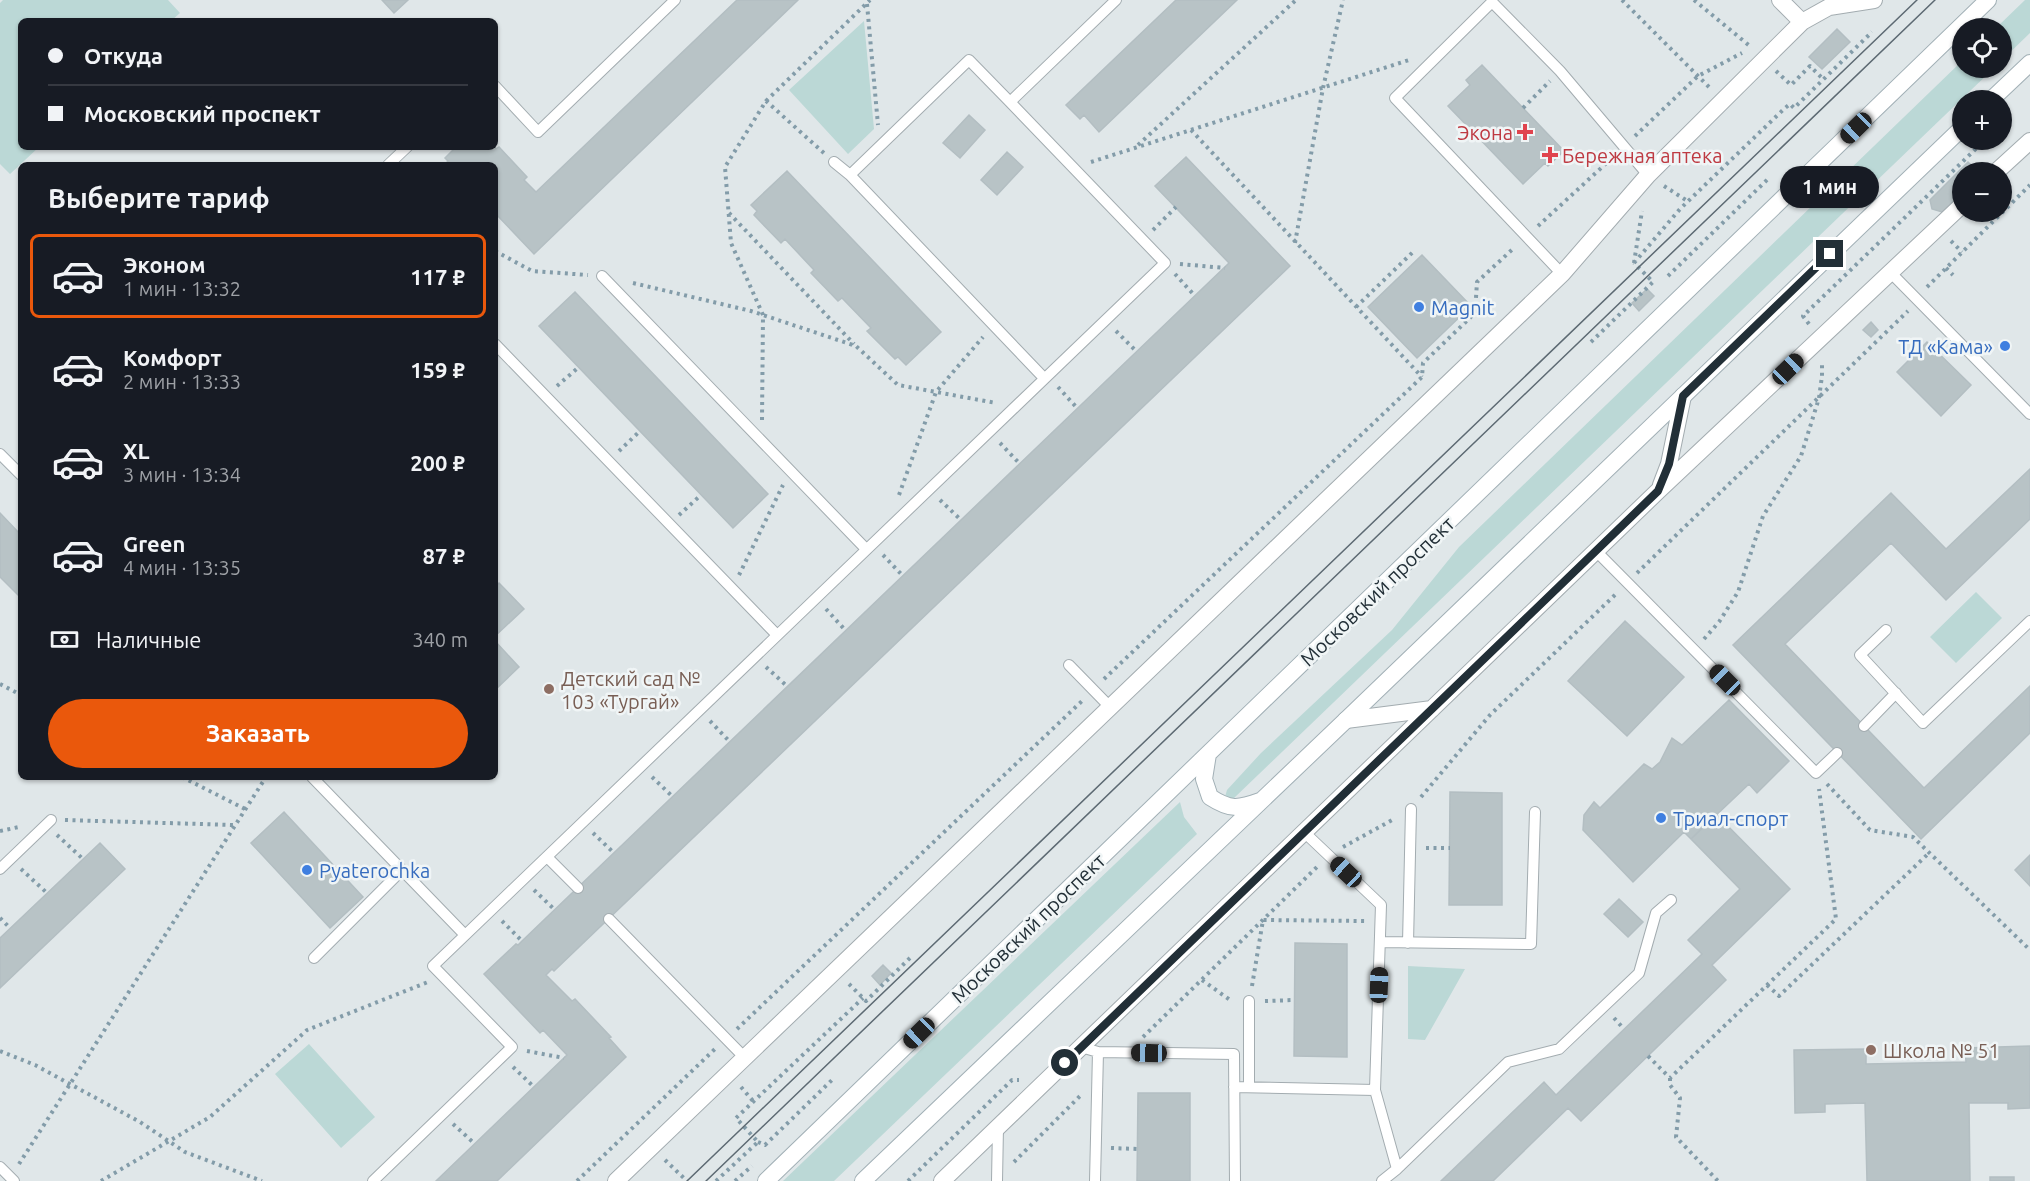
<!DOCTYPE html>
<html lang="ru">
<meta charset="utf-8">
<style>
:root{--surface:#171b24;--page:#242831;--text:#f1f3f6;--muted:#9ea1a6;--line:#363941;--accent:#ea580c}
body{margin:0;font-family:Ubuntu,sans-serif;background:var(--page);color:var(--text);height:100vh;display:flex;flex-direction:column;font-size:22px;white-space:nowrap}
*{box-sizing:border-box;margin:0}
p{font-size:20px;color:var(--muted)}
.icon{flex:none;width:33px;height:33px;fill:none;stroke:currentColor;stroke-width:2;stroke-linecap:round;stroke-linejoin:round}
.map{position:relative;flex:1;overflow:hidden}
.details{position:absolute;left:18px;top:162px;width:480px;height:618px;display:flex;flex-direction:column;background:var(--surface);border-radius:9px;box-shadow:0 2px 4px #0004}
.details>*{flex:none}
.top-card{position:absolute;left:18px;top:18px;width:480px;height:132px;border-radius:9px;box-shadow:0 2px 4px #0004;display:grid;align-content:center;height:132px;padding:0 30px;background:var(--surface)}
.tools{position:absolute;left:1952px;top:18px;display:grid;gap:12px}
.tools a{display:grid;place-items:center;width:60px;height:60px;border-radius:50%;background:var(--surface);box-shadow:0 2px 4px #0004;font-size:30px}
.end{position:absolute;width:27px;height:27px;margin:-14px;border:8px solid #222f37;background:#fff;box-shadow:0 0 0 3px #fff}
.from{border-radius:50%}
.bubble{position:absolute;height:42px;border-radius:21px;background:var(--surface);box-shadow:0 2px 4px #0004;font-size:20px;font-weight:600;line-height:42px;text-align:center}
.car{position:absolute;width:18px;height:36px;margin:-18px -9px;border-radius:8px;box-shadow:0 0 4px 2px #0007;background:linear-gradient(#222 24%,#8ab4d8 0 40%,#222 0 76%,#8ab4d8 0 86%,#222 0)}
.top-card b{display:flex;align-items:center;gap:21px;height:57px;font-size:22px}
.top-card b+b{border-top:2px solid var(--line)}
.top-card i{width:15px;height:15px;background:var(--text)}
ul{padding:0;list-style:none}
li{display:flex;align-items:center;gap:18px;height:84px;margin:0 12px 9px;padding:0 18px;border:3px solid transparent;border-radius:9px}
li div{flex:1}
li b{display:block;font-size:22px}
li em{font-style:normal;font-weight:600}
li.active{border-color:var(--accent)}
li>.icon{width:54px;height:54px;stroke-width:1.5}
h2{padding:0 30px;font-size:27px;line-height:72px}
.pay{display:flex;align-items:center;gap:15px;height:66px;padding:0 30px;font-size:22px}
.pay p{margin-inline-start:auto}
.button{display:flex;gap:12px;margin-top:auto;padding:12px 30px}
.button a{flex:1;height:69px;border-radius:36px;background:var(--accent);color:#fff;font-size:24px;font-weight:600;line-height:69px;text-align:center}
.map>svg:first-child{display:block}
.green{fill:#bbd8d6}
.building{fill:#b8c3c6;stroke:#b3bec2;stroke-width:1.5}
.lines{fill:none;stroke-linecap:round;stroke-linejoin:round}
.service-casing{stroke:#a3acb0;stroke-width:12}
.minor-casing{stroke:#a3acb0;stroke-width:18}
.secondary-casing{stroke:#a2b0b6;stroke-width:18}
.path{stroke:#839ca9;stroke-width:4;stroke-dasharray:3 4.5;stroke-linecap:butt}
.service{stroke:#fff;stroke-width:10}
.minor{stroke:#fff;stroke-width:16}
.secondary{stroke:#fff;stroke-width:16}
.tram{stroke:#5d6a73;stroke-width:1.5}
.route{stroke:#222f37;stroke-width:8}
.health-dot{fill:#e0444e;stroke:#f0f5f6;stroke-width:2}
.shop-dot{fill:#3f7fe0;stroke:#f0f5f6;stroke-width:2}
.education-dot{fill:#8d6e63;stroke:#f0f5f6;stroke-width:2}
.labels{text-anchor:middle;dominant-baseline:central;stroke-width:5;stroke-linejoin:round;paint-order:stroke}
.health-label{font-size:20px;fill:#be3a42;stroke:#f0f5f6;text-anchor:end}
.shop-label{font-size:20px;fill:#366cbe;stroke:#f0f5f6;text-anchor:start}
.street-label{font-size:20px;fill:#222f37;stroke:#f0f5f6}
.education-label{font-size:20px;fill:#785e54;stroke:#f0f5f6;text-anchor:start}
</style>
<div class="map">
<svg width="2030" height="1181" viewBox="0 0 2030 1181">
<rect width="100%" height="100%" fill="#e0e7e9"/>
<path class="green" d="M3,0H168L180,13L171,21H21V147H39L10,174L0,164V3Z
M2025,0H2030V33L2001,61V28H1996Z
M864,21L874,129L848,154L789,90Z
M1962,61V68H1994L1233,799L1225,797L1227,790L1261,753L1392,630L1459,547Z
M1976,592L2002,618L1956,663L1930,637Z
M1180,802L1184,817L1197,834L834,1181H783Z
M1408,966L1465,969L1425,1040L1408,1039Z
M309,1044L375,1117L341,1148L275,1074Z"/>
<path class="building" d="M382,0H408L394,13Z
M737,0H798L534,254L495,213V165H444L448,161L445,158L456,147H495L496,149L499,147L527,177L524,180L536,192Z
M1176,0H1237L1099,132L1084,115L1080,119L1066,105Z
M1837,29L1850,42L1822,69L1809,57Z
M1482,65L1564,151L1548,166L1545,163L1523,184L1448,106L1470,85L1466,80Z
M969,115L985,130L960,158L943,143Z
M1007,152L1023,167L997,195L981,180Z
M1186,157L1290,266L554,971L552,969L546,975L572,1001L575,999L611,1037L609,1038L626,1057L497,1181H436L567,1055L543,1030L540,1033L484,974L516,944L518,945L522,941L1229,263L1155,186Z
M1968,162L1978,172H1962V193L1942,212L1932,209L1930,200Z
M787,171L941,332L906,365L898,357L895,359L867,331L871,328L842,298L838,301L811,273L814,270L785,239L781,243L754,215L757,211L751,205Z
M1422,255L1471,306L1417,358L1368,307Z
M1647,289L1654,296L1639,311L1632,303Z
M575,292L768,494L733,528L539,326Z
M1871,322L1878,330L1871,337L1863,330Z
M1927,342L1971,385L1941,416L1897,372Z
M2030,469V519L1946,600L1891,543L1785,644L1924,788L2030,686V733L1921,839L1733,645L1891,493L1946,549Z
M0,513L21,535V598L0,577Z
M499,583L524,609L495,636V587Z
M1625,621L1684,677L1627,736L1568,681Z
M495,641L519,667L495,690Z
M1729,700L1789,761L1757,793L1749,784L1691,839L1684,832L1633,882L1583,830L1584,815L1594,802L1600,808L1644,764L1652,769L1660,762L1672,738L1682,745Z
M1450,792L1502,793V905H1449Z
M284,812L363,897L330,928L251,843Z
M1716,814L1790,889L1712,965L1726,980L1581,1121L1568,1108L1493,1181H1441L1544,1082L1556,1095L1702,954L1688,940L1740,889L1691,839Z
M100,843L125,869L0,988V938Z
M2030,855V886L2015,870Z
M1619,899L1643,922L1628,937L1604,914Z
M1295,943L1347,944V1057L1294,1056Z
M883,965L891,973L880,985L872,976Z
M2030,1046V1108L2008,1109V1103H1969L1970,1181H1867L1865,1103L1825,1104V1112L1795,1113L1794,1050L1866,1049V1064L1966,1062L1965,1048Z
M1138,1093H1190V1181H1137Z
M1990,1177H2014V1181H1990Z"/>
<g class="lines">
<defs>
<path id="service" d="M495,86L538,132L675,0
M834,162L850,175L1044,378
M388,165L407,147
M850,175L969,60L1010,102
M1891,273L2030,414
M1562,274L1395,98L1492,2L1560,71L1648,175
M602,276L866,549
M495,344L777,635
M0,454L21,475
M1596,551L1816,773L1837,753
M1886,630L1860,655L1923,723L2030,621
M1069,665L1110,707
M1864,726L1896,693
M312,777L465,935
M547,857L578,888
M0,869L51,820
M609,919L745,1058
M1381,942L1531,944L1535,812
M1408,943L1411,809
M314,958L402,870
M1081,1047L1098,1052L1234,1054L1235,1181
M1234,1087L1375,1090L1381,905L1304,832
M1249,1087V1001
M1375,1090L1397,1169
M0,1167L14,1181
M373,1181L512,1047L433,966L1165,263L1010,102L1116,0
M997,1181L998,1127
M1095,1181L1098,1052
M1382,1181L1397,1169L1508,1062L1559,1049L1639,973L1656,913L1671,900"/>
<path id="minor" d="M1780,0L1802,22
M1996,172L2030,141
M1661,485L1669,464L1683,396
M1346,720L1432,709
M616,1181L1562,274L1648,175L1802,22L1829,7L1874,0
M942,1181L1658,491L1962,205"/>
<path id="secondary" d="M1991,100L2030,63
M1208,754L1204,779L1210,797C1230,810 1238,809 1260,801
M766,1181L1988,0
M863,1181L1346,720L1962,128"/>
</defs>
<use href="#service" class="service-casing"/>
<use href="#minor" class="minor-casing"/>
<use href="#secondary" class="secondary-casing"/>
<path class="path" d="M1622,0L1710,88
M1694,0L1751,47
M867,4L878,125
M1776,71L1791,85L1810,66L1824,80
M766,101L870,0
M1523,108L1550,81
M2001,124L2007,119
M1191,130L1422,377
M1635,136L1698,76L1742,53
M1138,145L1296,0
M1091,162L1409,60
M1664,186L1689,202
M729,213L854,344
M1538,226L1612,158
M1153,230L1176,207
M1951,241L1962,252
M1295,243L1323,88L1343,0
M495,251L532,271L588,275
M1634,263L1680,209L1785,108L1790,104L1794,108L1872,32
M1634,263L1642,211
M1180,264L1225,268
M1946,268L1953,275
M1175,274L1195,296
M1668,276L1770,177
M633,283L751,311L856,346L898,385L996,403
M1927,287L2030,185
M1356,307L1414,251
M1809,324L1803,316L1985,140
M1116,331L1137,352
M1591,342L1653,282L1634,263
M557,386L579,367
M1058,387L1078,409
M762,420L763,315L731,243L725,167L766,101L824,153
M1000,443L1020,464
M619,451L640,431
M899,495L936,392L983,337
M940,500L961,520
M679,515L701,495
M883,555L903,576
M1637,573L1908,311
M739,575L783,485
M826,609L846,631
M1704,639L1719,622L1738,592L1763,516L1801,456L1819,398L1822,376V364
M766,667L788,687
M1104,679L1422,377L1423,363L1475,313L1477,282L1515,247
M0,684L21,695
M710,721L730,742
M182,777L245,809
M652,777L673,797
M1827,784L1870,830L1913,837L2030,950
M1421,797L1490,715L1617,593
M65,820L234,825
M0,831L19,827
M593,833L614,853
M57,835L83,859
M1343,847L1394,819
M1426,848H1450
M21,869L47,893
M534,890L555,910
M0,918L10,928
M502,921L522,941
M1202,980L1230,1000H1233
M849,984L866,1001L911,957
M1767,985L1779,996L1929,853
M1252,986L1263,920L1366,921
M1265,1001L1294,1000
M1614,1018L1624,1029
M737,1029L1082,701
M1143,1037L1318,866
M0,1051L35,1065L140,1122L185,1152L262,1181
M527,1051L564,1058
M1648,1056L1670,1078L1836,919L1819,789
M513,1067L534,1087
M1670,1078V1085L1680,1098L1676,1137L1718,1181
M741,1087L753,1101
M453,1124L475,1144
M758,1142L765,1145L832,1080
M1111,1148L1137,1149
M665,1160L687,1181
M1014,1162L1081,1095
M19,1164L266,777
M101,1181L210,1117L307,1030L428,982
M577,1181L716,1048
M716,1181L758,1142L736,1118L863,998
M735,1181L752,1166
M908,1181L1012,1080H1019"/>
<use href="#service" class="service"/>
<use href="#minor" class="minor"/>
<use href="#secondary" class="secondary"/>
<path class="tram" d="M687,1181L1917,0
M706,1181L1935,0"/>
</g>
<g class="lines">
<path class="route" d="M1065,1063L1658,491L1669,464L1683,396L1830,254"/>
</g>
<g class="health-dot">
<path d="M1522 123h6v6h6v6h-6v6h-6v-6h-6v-6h6z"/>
<path d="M1547 146h6v6h6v6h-6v6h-6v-6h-6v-6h6z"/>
</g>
<g class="shop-dot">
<circle cx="1419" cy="307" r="6"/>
<circle cx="2005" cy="346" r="6"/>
<circle cx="1661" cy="818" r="6"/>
<circle cx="307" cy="870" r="6"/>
</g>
<g class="education-dot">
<circle cx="549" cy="689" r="6"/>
<circle cx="1871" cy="1050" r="6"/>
</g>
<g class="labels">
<g class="health-label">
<text x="1513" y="132">Экона</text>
<text x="1562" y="155" text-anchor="start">Бережная аптека</text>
</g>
<g class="shop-label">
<text x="1431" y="307">Magnit</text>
<text x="1993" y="346" text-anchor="end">ТД «Кама»</text>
<text x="1673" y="818">Триал-спорт</text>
<text x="319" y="870">Pyaterochka</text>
</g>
<g class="street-label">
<text transform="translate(1377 591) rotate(-44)">Московский проспект</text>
<text transform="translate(1028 928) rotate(-44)">Московский проспект</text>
</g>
<g class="education-label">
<text x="561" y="678">Детский сад №<tspan x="561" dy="23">103 «Тургай»</tspan></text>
<text x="1883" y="1050">Школа № 51</text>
</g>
</g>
</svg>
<div class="tools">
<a><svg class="icon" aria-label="locate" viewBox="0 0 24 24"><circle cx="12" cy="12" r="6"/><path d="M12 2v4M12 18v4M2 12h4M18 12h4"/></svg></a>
<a>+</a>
<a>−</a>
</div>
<i class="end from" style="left:1065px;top:1063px"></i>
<i class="end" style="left:1830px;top:254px"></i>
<div class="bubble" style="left:1780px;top:166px;width:99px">1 мин</div>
<i class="car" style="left:1856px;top:128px;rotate:226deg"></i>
<i class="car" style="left:1788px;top:369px;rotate:46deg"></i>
<i class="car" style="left:1725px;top:680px;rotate:315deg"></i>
<i class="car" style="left:1346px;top:872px;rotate:313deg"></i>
<i class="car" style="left:1379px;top:985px;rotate:2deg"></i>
<i class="car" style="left:919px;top:1033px;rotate:226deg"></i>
<i class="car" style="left:1149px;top:1053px;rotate:271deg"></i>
<div class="top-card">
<b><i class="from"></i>Откуда</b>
<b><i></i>Московский проспект</b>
</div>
<section class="details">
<h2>Выберите тариф</h2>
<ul>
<li class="active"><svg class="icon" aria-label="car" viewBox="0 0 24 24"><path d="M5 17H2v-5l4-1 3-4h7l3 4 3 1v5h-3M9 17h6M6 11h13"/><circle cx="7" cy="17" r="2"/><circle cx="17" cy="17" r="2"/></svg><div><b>Эконом</b><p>1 мин · 13:32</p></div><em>117 ₽</em></li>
<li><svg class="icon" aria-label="car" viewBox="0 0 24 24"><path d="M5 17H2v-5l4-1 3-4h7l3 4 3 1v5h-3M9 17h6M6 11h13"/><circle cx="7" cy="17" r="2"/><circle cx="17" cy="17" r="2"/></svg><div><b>Комфорт</b><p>2 мин · 13:33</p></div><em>159 ₽</em></li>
<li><svg class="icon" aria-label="car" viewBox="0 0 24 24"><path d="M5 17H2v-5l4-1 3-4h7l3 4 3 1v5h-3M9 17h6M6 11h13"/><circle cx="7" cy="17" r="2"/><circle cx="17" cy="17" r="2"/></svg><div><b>XL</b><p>3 мин · 13:34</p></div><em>200 ₽</em></li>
<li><svg class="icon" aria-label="car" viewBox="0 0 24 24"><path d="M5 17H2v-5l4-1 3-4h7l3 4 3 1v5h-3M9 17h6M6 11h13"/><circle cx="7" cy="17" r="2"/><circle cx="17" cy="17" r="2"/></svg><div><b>Green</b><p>4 мин · 13:35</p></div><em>87 ₽</em></li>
</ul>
<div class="pay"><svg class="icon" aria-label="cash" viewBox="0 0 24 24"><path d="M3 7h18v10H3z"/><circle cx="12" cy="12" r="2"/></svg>Наличные<p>340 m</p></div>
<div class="button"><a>Заказать</a></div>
</section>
</div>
